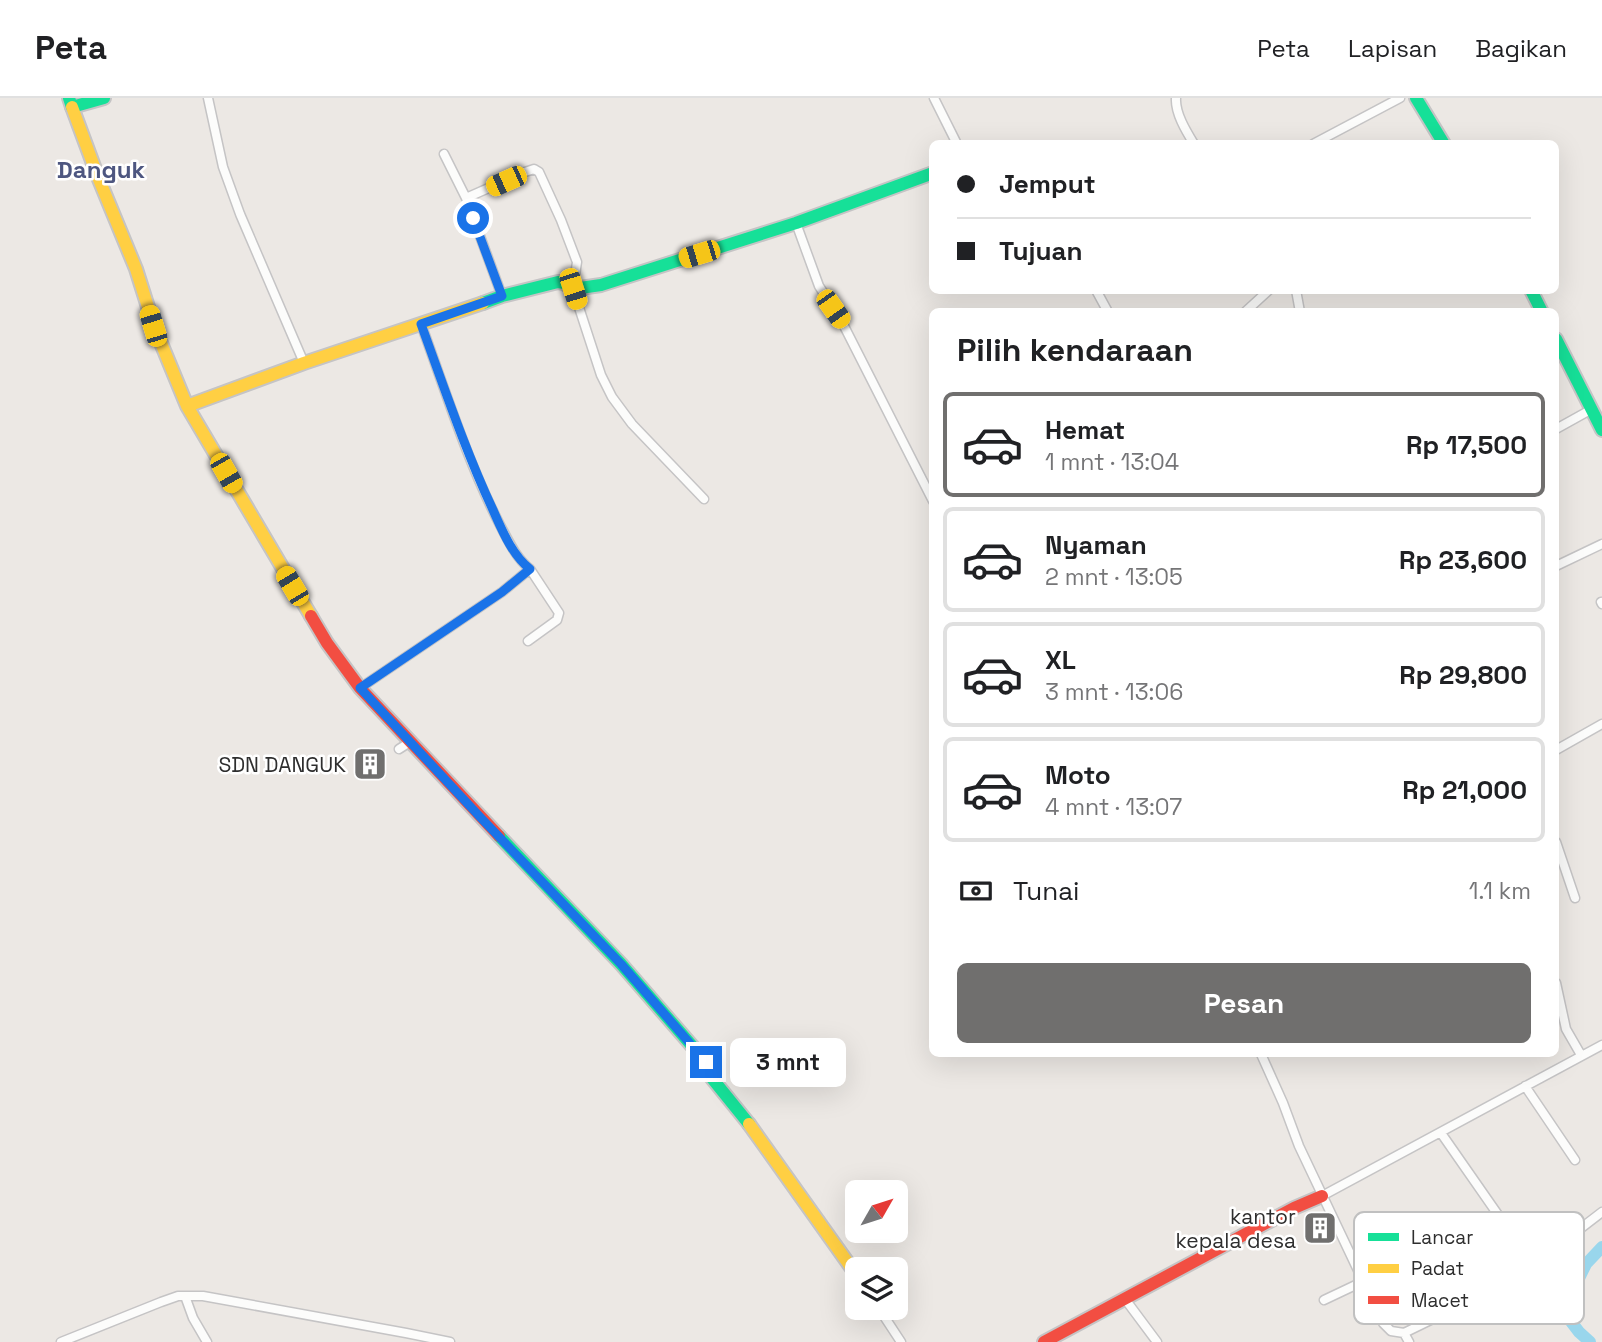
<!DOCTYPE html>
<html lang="id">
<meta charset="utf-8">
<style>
:root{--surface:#fff;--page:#f6f6f6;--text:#202124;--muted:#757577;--line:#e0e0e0;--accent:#706f6e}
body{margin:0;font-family:"Space Grotesk",sans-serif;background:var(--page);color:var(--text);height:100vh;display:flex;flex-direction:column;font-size:26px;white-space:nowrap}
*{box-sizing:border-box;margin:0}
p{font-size:23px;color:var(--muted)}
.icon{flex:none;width:38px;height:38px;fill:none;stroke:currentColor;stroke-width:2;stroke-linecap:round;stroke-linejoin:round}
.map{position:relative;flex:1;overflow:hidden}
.side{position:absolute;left:929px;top:210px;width:630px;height:749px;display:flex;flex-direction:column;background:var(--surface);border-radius:10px;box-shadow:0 7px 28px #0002}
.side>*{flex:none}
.top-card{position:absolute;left:929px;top:42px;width:630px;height:154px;border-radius:10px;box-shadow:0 7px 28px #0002;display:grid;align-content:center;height:154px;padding:0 28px;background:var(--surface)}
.needle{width:46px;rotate:51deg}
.buttons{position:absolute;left:845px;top:1082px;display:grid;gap:14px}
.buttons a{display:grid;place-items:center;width:63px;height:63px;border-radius:10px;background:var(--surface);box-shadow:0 7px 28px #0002;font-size:35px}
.end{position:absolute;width:32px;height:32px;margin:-16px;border:9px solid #1a73e8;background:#fff;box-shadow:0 0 0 4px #fff}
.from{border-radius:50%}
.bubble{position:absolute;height:49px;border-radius:10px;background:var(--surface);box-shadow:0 7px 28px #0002;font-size:23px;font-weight:700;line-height:49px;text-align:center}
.car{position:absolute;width:21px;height:42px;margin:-21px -10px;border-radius:9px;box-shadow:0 0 5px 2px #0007;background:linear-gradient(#f5c518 24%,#345 0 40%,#f5c518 0 76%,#345 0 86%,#f5c518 0)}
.top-card b{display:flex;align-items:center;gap:24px;height:66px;font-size:26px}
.top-card b+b{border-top:2px solid var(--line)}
.top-card i{width:18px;height:18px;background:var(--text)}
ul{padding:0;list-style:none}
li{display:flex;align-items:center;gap:21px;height:105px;margin:0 14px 10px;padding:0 14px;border:4px solid var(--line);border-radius:10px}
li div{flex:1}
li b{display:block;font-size:26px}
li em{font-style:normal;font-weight:700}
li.active{border-color:var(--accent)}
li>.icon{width:63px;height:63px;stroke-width:1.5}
h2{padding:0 28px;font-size:32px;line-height:84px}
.pay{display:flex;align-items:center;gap:18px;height:77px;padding:0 28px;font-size:26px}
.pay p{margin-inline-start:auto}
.action{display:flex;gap:14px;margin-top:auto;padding:14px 28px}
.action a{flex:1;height:80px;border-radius:10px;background:var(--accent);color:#fff;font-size:28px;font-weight:700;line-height:80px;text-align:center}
header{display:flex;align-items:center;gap:42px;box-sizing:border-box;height:98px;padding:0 35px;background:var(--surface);border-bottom:2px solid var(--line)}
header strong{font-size:33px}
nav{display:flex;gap:38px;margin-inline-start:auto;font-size:24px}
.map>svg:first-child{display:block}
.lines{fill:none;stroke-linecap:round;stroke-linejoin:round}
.river{stroke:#99d6ec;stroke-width:12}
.street-casing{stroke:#c5c4c5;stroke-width:11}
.fast-casing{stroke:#c5c4c5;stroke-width:16}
.slow-casing{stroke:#c5c4c5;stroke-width:16}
.jam-casing{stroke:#c5c4c5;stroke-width:16}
.street{stroke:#fcfcfb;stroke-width:8}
.fast{stroke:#16e098;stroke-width:12}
.slow{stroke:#ffcf43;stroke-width:12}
.jam{stroke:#f24e42;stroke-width:12}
.route{stroke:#1a73e8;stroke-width:9}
.labels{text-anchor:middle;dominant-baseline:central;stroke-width:5;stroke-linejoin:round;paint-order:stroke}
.poi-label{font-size:21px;fill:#2e2e2e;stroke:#fff;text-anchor:end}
.quarter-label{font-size:24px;font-weight:bold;fill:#4d5680;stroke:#fff}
.key{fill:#fff;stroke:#c0c0c0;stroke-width:2}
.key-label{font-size:19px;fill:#2e2e2e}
</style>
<header>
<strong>Peta</strong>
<nav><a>Peta</a><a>Lapisan</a><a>Bagikan</a></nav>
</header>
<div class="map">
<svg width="1602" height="1244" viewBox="0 0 1602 1244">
<rect width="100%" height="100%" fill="#ece8e4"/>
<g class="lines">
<path class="river" d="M1590,1244L1579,1234L1563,1213L1586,1166L1602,1149"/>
<defs>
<path id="street" d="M208,0L223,69L240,116L304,265
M934,0L957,46
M1176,0C1175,15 1186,33 1194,46
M1313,46L1400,0
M444,56L466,100L502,198
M98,79L125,74
M466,100L525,74L534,71L539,74L561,122L577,164L573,191L601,277L612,299L632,326L704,401
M796,125L819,188L842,224L933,403
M1096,192L1108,214
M1296,192L1300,214
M1245,214L1269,192
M1556,331L1592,311
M1556,468L1602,446
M1601,504L1602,506
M528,543L557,522L559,515L530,471
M360,590L502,494L530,471C516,460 508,442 500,427C467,363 446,294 421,226
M399,651L410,644
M1556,652L1602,626
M1556,744L1575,800
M1556,885L1566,931L1581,957
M1261,956L1283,1005L1299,1048L1383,1225L1391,1233L1404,1235L1409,1244
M1525,988L1575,1062
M1441,1035L1533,1167
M1322,1098L1602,947
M1445,1128L1482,1197
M185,1198L193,1220L207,1244
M1125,1201L1157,1244
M1324,1202L1362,1184
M878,1209L901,1244
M1404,1235L1482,1197L1533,1167L1602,1114
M61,1244L161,1204L178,1198H203L406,1235L450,1244"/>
<path id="fast" d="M69,0L72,9L104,0
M1416,0L1444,46
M1531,192L1542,214
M483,205L502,198L558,184L564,185L573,191L601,187L796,125L933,75
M1556,241L1602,332
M499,738L621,866L706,964L711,979L749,1026"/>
<path id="slow" d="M72,9L98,79L136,171L154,228L187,308L311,518
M187,308L304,265L483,205
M749,1026L858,1179"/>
<path id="jam" d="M311,518L327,545L360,590L499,738
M1044,1244L1294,1110L1322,1098"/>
</defs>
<use href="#street" class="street-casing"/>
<use href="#fast" class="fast-casing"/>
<use href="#slow" class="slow-casing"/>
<use href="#jam" class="jam-casing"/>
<use href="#street" class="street"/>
<use href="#fast" class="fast"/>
<use href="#slow" class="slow"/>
<use href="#jam" class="jam"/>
</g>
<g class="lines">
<path class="route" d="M473,120L502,198L421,226C444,289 465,352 493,412C502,432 512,457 530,471L502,494L360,590L481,720L621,866L706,964"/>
</g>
<defs>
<symbol id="building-square" viewBox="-11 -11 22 22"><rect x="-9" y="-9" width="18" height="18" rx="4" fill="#706f6e" stroke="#fff"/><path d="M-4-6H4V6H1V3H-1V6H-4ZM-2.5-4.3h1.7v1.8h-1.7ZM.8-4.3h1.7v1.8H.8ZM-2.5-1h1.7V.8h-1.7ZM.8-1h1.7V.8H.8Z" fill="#fff"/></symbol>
</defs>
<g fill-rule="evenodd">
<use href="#building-square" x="351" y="647" width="38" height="38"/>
<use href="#building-square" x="1301" y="1111" width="38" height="38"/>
</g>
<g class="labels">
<g class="poi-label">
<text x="346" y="666">SDN DANGUK</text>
<text x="1296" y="1118">kantor<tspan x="1296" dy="24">kepala desa</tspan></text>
</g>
<g class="quarter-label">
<text x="101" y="71">Danguk</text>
</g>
</g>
<rect x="1354" y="1114" width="230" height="112" rx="10" class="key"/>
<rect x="1368" y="1135" width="31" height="8" fill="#16e098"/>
<rect x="1368" y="1166" width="31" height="9" fill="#ffcf43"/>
<rect x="1368" y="1198" width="31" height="8" fill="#f24e42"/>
<g class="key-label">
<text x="1411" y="1146">Lancar</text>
<text x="1411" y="1177">Padat</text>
<text x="1411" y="1209">Macet</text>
</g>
</svg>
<div class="buttons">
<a><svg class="needle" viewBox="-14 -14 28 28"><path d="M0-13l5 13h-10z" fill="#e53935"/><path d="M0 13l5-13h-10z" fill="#757577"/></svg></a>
<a><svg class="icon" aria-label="layers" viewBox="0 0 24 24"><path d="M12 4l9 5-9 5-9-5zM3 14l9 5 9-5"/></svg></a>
</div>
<i class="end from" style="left:473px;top:120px"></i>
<i class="end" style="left:706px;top:964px"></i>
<div class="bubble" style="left:730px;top:940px;width:116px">3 mnt</div>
<i class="car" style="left:506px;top:83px;rotate:246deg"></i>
<i class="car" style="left:699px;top:156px;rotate:253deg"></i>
<i class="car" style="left:573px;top:191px;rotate:162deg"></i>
<i class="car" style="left:833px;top:211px;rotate:145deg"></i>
<i class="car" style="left:153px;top:228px;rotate:343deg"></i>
<i class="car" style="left:226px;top:375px;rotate:150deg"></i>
<i class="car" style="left:292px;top:488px;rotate:329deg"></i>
<div class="top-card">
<b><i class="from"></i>Jemput</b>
<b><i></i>Tujuan</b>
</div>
<section class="side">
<h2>Pilih kendaraan</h2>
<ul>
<li class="active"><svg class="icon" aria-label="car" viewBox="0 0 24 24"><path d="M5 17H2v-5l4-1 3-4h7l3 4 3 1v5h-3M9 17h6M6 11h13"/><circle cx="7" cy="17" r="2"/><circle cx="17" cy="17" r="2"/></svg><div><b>Hemat</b><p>1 mnt · 13:04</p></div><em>Rp 17,500</em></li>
<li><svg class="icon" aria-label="car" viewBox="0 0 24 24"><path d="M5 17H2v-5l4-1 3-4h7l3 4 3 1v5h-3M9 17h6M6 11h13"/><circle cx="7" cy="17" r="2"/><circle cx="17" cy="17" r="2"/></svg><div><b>Nyaman</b><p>2 mnt · 13:05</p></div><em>Rp 23,600</em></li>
<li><svg class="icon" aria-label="car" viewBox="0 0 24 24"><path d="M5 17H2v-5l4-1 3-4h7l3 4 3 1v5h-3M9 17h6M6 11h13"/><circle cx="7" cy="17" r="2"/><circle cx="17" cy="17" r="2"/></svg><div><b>XL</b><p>3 mnt · 13:06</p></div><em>Rp 29,800</em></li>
<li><svg class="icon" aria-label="car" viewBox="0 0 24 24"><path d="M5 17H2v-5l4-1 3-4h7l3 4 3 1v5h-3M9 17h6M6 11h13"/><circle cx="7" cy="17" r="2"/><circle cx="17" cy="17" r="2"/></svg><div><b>Moto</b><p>4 mnt · 13:07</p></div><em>Rp 21,000</em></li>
</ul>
<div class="pay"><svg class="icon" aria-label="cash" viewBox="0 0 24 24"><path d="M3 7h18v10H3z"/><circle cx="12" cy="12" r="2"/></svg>Tunai<p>1.1 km</p></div>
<div class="action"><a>Pesan</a></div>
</section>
</div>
